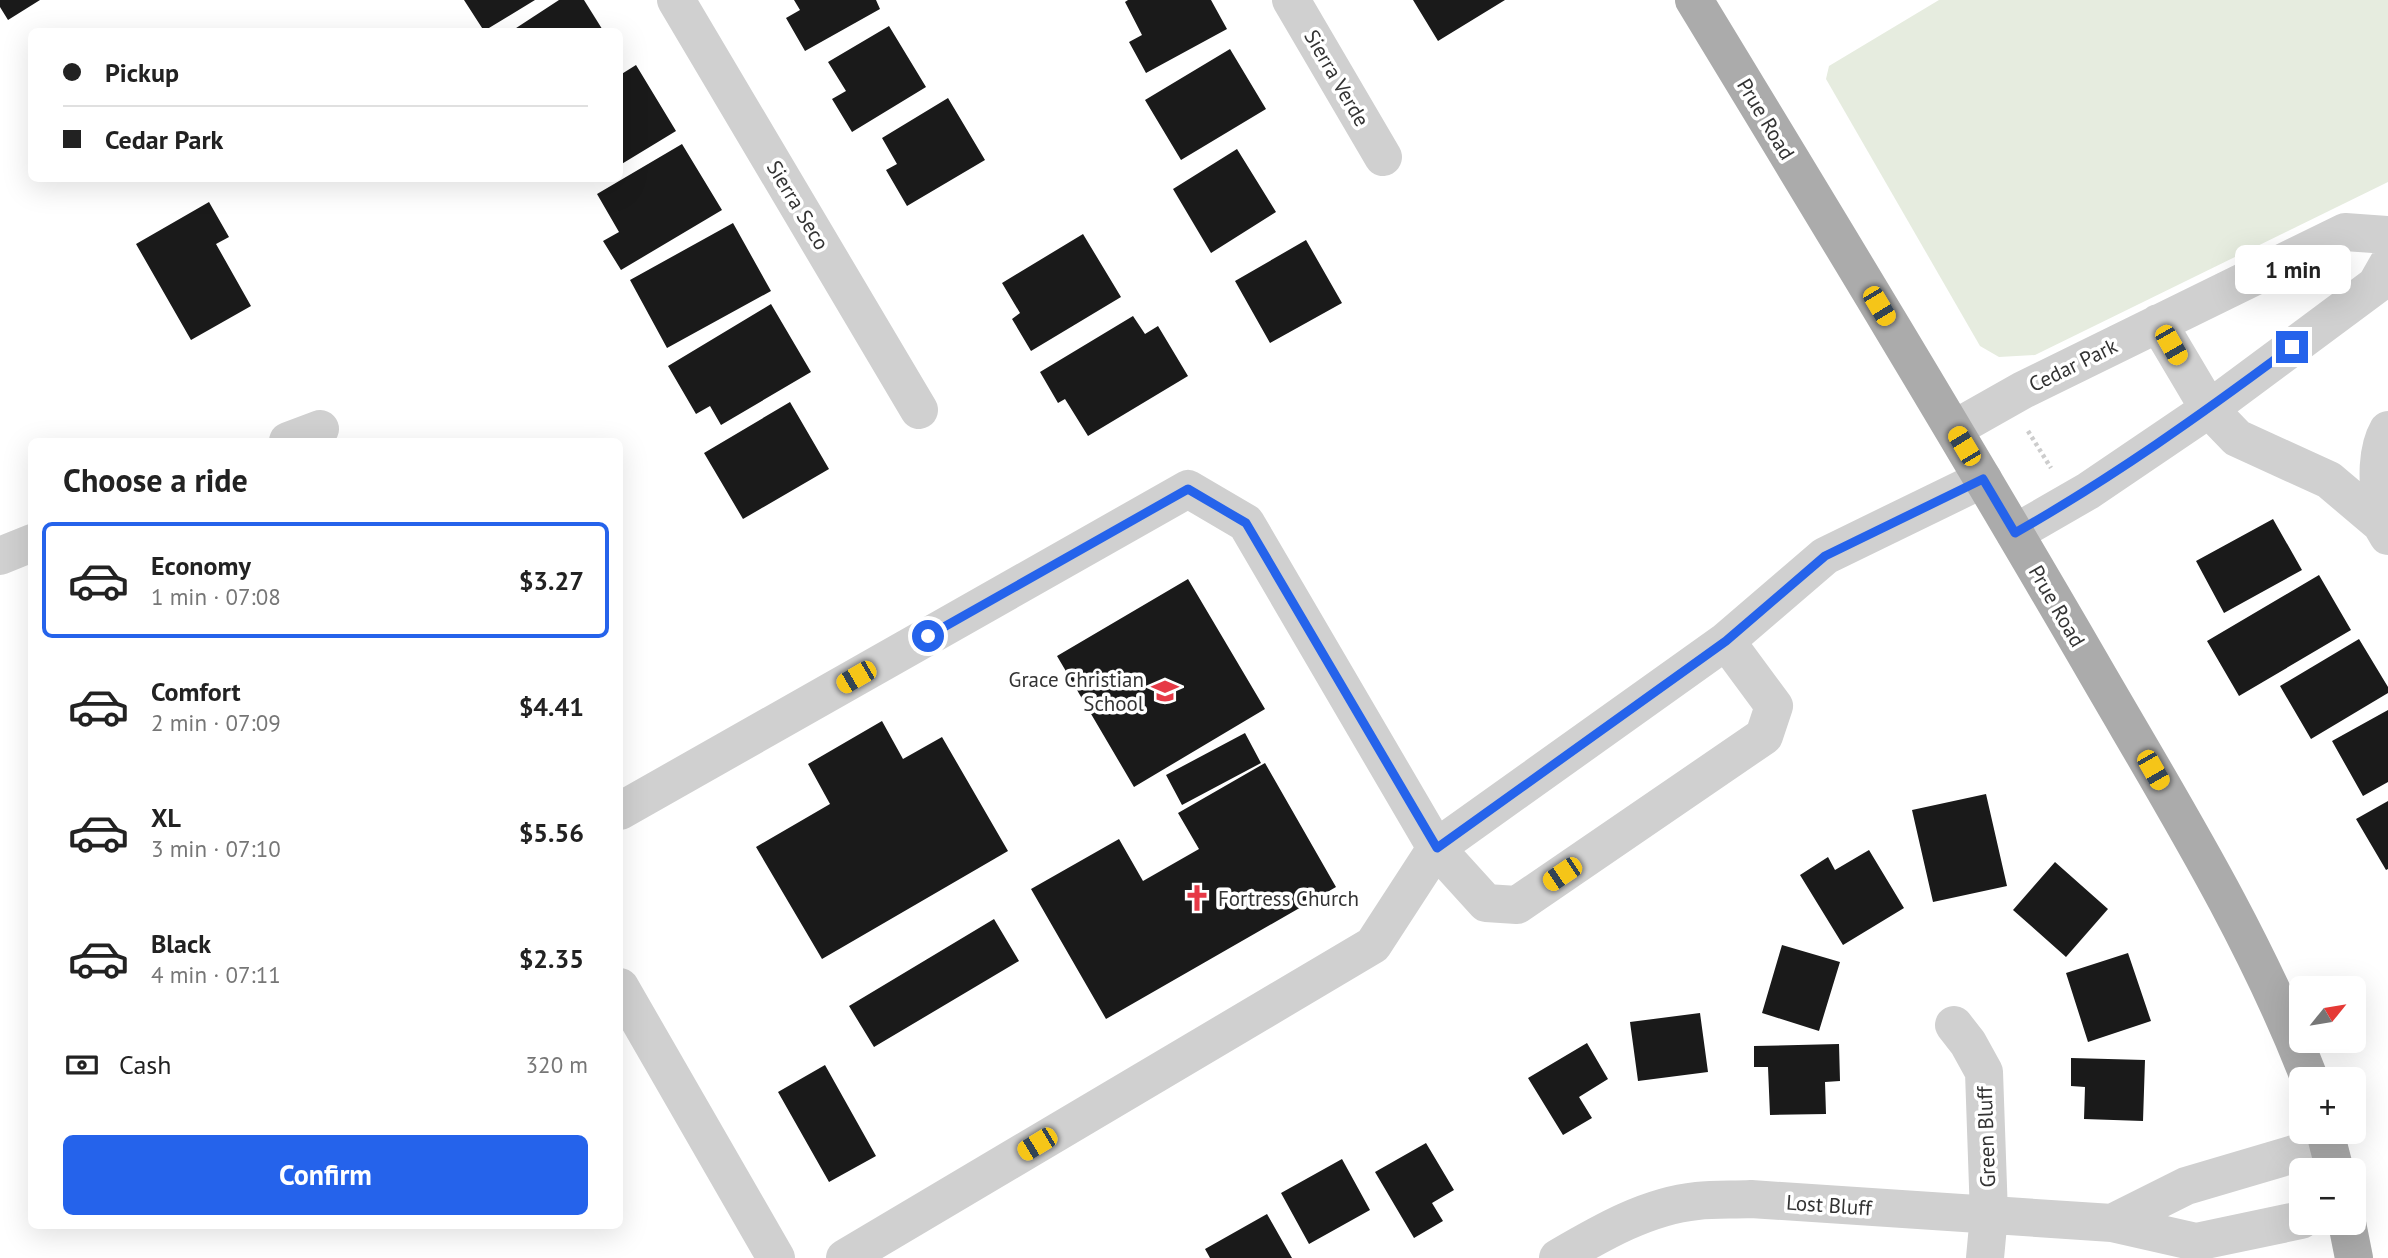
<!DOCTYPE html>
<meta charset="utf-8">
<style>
:root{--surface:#fff;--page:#f2f2f2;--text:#222;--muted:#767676;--line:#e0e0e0;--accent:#2563eb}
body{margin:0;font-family:"PT Sans",sans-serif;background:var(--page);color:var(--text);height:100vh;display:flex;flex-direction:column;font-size:26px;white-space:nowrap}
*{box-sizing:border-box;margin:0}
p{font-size:23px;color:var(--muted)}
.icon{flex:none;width:38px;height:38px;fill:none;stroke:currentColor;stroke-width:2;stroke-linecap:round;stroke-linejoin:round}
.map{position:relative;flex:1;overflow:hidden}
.side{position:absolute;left:28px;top:438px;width:595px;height:791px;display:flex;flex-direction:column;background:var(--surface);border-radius:10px;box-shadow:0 7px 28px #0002}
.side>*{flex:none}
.banner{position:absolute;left:28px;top:28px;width:595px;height:154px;border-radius:10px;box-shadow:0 7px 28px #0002;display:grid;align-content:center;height:154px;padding:0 35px;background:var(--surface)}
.needle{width:46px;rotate:60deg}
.tools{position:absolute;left:2289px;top:976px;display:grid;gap:14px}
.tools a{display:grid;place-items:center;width:77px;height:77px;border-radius:10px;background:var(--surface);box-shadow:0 7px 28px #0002;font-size:35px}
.end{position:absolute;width:32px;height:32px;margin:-16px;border:9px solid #2563eb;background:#fff;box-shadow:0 0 0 4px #fff}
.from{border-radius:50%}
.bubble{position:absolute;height:49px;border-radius:10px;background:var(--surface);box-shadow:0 7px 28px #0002;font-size:23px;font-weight:700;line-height:49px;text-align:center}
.car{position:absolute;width:21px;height:42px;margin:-21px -10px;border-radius:9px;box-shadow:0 0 5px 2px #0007;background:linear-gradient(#f5c518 24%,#345 0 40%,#f5c518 0 76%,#345 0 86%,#f5c518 0)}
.banner b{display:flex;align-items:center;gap:24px;height:66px;font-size:26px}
.banner b+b{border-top:2px solid var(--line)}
.banner i{width:18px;height:18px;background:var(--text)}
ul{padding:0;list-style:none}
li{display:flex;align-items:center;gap:21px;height:116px;margin:0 14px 10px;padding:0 21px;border:4px solid transparent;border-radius:10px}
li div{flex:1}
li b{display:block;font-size:26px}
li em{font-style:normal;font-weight:700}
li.current{border-color:var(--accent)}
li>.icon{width:63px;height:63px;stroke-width:1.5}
h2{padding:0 35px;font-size:32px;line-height:84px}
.pay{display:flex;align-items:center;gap:18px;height:77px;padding:0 35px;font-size:26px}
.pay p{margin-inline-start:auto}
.action{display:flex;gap:14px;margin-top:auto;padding:14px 35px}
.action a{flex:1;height:80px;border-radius:10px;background:var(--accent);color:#fff;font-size:28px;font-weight:700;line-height:80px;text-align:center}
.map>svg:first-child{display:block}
.green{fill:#e6ecdf}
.building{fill:#1a1a1a}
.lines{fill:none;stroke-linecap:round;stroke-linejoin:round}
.path{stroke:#cdcdcd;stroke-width:4.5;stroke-dasharray:3.5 3.5;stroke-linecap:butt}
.minor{stroke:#d0d0d0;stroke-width:38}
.major{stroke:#ababab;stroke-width:38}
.route{stroke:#2563eb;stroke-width:9}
.labels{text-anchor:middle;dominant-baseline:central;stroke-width:7;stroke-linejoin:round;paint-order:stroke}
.street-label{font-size:21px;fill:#333;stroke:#fff}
.poi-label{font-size:21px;fill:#333;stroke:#fff;text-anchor:end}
</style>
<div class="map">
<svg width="2388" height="1258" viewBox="0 0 2388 1258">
<rect width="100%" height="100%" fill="#fff"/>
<path class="green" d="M1939,0H2388V182L2035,355L1999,357L1980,346L1826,79L1829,66Z"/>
<path class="building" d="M0,0H40L8,20L0,7Z
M464,0H535L484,31Z
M559,0H584L604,32H510Z
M794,0H876L880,9L805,51L786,18L800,10Z
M1128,0H1211L1227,29L1146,73L1129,42L1142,35L1125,2Z
M1413,0H1505L1438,41Z
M889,26L926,87L852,132L832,99L846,91L828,62Z
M1230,49L1266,109L1181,160L1145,100Z
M636,65L676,131L620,165V75Z
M948,98L985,160L907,206L886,170L897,164L882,138Z
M682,144L722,210L621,270L603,241L619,232L597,194Z
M1237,149L1276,212L1211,253L1173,189Z
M209,202L229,237L216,244L251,306L191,340L136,244Z
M733,223L771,291L667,348L630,280Z
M1083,234L1121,297L1031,351L1012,319L1020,313L1002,283Z
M1306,240L1342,303L1270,343L1235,281Z
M771,304L811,372L721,425L710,406L696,414L668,366Z
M1133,316L1145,334L1158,326L1188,376L1088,436L1065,399L1058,403L1040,372Z
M790,402L829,469L743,519L704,453Z
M2273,519L2302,570L2224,613L2196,561Z
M2319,575L2351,630L2239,696L2207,641Z
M1188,579L1265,709L1134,787L1057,656Z
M2359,639L2388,687V693L2311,739L2280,686Z
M2388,710V782L2363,796L2332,741Z
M882,721L903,759L942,737L1008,851L822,959L756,847L830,804L808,764Z
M1245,733L1261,763L1182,805L1166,775Z
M1265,763L1336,887L1106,1019L1031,889L1119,839L1143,881L1199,849L1178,813Z
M1986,794L2007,886L1933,902L1912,810Z
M2388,801V869L2386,870L2356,819Z
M1869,850L1904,908L1843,945L1800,875L1828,857L1835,870Z
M2055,862L2108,909L2066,957L2013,910Z
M994,919L1019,961L874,1047L849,1006Z
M1782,945L1840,962L1819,1031L1762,1013Z
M2128,953L2151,1021L2088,1042L2066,973Z
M1700,1013L1708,1072L1638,1081L1630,1022Z
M1587,1043L1608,1079L1579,1097L1592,1118L1563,1135L1528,1078Z
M1839,1044L1840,1081L1825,1082L1826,1114L1770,1115L1768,1067H1754V1046Z
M2071,1058L2145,1060L2143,1121L2084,1119L2085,1087L2071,1086Z
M825,1065L876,1156L829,1182L778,1092Z
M1426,1143L1454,1190L1432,1203L1443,1221L1414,1238L1375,1172Z
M1342,1159L1370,1210L1309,1244L1281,1193Z
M1267,1214L1292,1258H1210L1205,1249Z"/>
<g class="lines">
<path class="path" d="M2028,431L2051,468"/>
<path class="minor" d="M676,0L919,410
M1291,0L1383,157
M2158,323L2209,409L2237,438L2329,480L2381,524L2388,536
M1954,429L2023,390L2345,232L2388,235
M288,441L320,429
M2381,524C2380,495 2373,456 2388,430
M2015,533L2088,491L2209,409L2376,285L2388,264
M0,556L32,543
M620,811L1188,489L1246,523L1436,848L1486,903L1517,905L1764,736L1774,706L1726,641
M620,987L776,1258
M1954,1025L1968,1043L1984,1072L1989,1215L1985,1258
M2112,1223L2186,1186L2328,1144
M845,1258L1373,945L1436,848L1726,641L1825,556L1983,479
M1558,1258C1601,1233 1647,1206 1697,1201C1715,1199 1733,1200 1751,1199L2112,1223L2196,1242L2301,1220"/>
<path class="major" d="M1694,0C1827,219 1960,438 2089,660C2168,797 2253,932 2310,1080
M2325,1132L2335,1171
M2347,1223L2354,1258"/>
</g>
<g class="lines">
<path class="route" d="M928,636L1188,489L1246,523L1437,848L1726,641L1825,556L1983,479L2015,533C2112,478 2202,414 2292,347"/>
</g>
<defs>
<symbol id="school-bare" viewBox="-9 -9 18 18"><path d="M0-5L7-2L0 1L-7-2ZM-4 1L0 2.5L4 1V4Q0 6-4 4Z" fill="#e63946" stroke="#fff" stroke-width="2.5" paint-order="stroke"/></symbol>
<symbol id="church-bare" viewBox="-9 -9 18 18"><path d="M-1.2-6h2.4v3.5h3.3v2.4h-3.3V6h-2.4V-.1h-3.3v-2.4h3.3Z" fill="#e63946" stroke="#fff" stroke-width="2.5" paint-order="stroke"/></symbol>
</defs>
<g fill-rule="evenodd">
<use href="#school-bare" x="1146" y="672" width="38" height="38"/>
<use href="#church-bare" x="1178" y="879" width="38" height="38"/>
</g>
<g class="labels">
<g class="street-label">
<text transform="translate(1337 78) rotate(60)">Sierra Verde</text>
<text transform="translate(1766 119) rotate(59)">Prue Road</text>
<text transform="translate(798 205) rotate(59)">Sierra Seco</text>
<text transform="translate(2073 365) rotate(-26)">Cedar Park</text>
<text transform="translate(2057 606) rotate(60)">Prue Road</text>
<text transform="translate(1986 1137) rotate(-92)">Green Bluff</text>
<text transform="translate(1829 1205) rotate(4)">Lost Bluff</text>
</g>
<g class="poi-label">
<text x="1144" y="679">Grace Christian<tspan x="1144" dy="24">School</tspan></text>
<text x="1218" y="898" text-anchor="start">Fortress Church</text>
</g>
</g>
</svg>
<div class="tools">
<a><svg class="needle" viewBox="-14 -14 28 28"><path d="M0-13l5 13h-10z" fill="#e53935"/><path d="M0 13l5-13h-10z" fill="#767676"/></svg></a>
<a>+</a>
<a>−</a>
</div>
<i class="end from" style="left:928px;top:636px"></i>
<i class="end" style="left:2292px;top:347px"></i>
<div class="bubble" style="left:2235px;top:245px;width:116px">1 min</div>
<i class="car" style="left:1879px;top:306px;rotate:149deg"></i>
<i class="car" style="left:2171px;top:345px;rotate:150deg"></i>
<i class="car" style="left:1964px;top:446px;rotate:329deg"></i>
<i class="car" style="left:856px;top:677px;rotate:240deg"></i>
<i class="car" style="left:2153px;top:770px;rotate:150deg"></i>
<i class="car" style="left:1562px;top:874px;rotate:236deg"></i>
<i class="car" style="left:1037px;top:1144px;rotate:239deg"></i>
<div class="banner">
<b><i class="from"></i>Pickup</b>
<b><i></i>Cedar Park</b>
</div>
<section class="side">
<h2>Choose a ride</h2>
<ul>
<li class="current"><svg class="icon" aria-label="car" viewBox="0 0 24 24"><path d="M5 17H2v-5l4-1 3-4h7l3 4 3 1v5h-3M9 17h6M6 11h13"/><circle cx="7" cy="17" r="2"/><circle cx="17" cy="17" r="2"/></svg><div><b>Economy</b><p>1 min · 07:08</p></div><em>$3.27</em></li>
<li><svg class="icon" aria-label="car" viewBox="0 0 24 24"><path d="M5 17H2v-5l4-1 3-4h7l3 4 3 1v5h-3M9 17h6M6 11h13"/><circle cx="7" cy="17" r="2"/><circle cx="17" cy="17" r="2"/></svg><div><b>Comfort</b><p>2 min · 07:09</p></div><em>$4.41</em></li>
<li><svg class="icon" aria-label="car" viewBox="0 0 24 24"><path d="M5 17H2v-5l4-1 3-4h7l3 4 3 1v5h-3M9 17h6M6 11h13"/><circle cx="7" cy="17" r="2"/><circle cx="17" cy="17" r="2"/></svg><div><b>XL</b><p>3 min · 07:10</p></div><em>$5.56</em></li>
<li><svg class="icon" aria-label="car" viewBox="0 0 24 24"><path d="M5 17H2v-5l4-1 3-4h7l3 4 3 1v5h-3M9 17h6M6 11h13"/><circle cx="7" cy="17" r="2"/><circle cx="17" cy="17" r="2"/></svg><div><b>Black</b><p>4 min · 07:11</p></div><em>$2.35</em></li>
</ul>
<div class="pay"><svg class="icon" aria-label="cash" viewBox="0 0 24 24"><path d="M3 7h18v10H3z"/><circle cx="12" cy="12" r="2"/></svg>Cash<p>320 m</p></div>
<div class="action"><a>Confirm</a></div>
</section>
</div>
